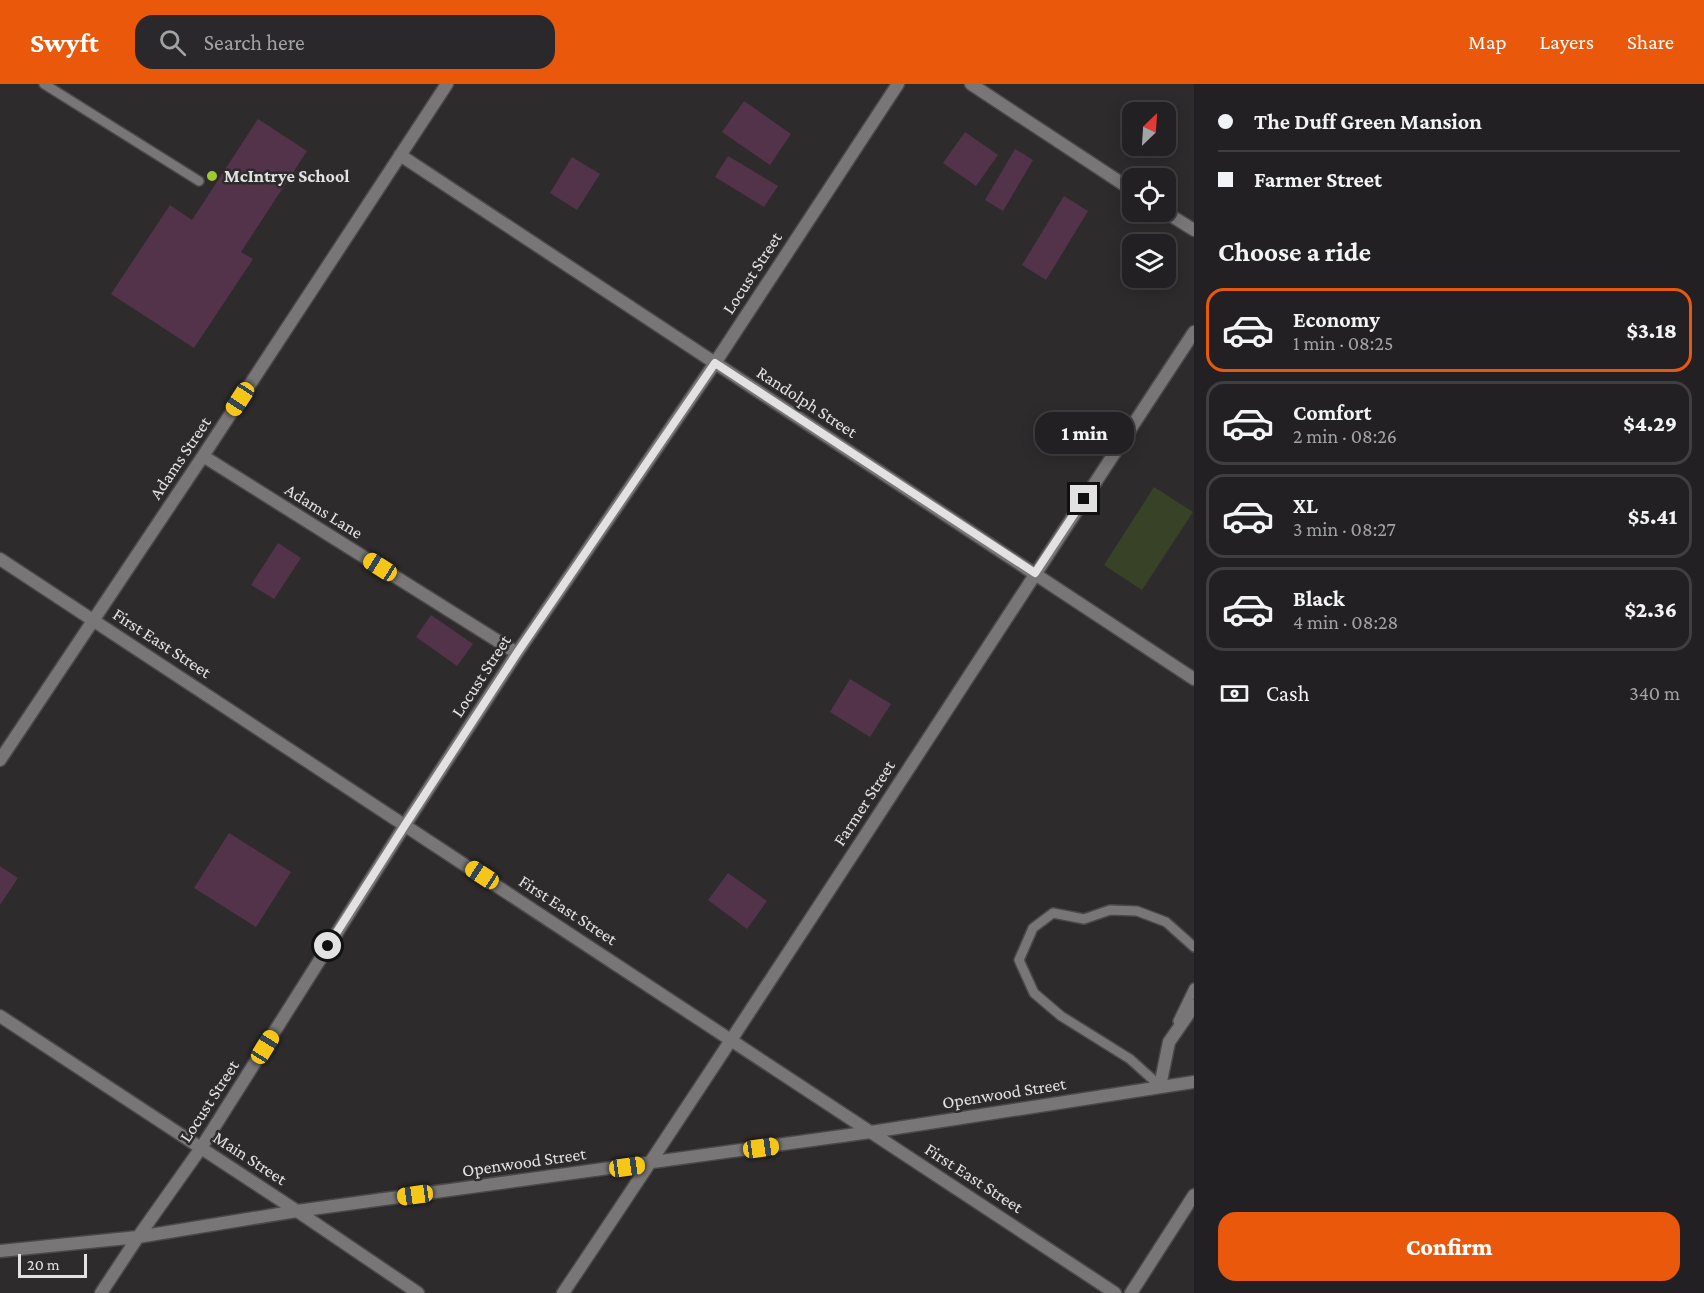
<!DOCTYPE html>
<meta charset="utf-8">
<style>
:root{--surface:#222022;--page:#2a282a;--text:#f1f3f6;--muted:#a2a3a5;--line:#3f3e40;--accent:#ea580c}
body{margin:0;font-family:"Crimson Pro",serif;background:var(--page);color:var(--text);height:100vh;display:flex;flex-direction:column;font-size:22px;white-space:nowrap}
*{box-sizing:border-box;margin:0}
p{font-size:20px;color:var(--muted)}
.icon{flex:none;width:33px;height:33px;fill:none;stroke:currentColor;stroke-width:2;stroke-linecap:round;stroke-linejoin:round}
.map{position:relative;flex:1;overflow:hidden}
.side{display:flex;flex-direction:column;background:var(--surface);width:510px}
.side>*{flex:none}
.guide{display:grid;align-content:center;height:132px;padding:0 24px;background:var(--surface)}
.needle{width:39px;rotate:25deg}
.fabs{position:absolute;left:1122px;top:18px;display:grid;gap:12px}
.fabs a{display:grid;place-items:center;width:54px;height:54px;border-radius:12px;background:var(--surface);box-shadow:0 3px 15px #0003,0 0 0 2px var(--line);font-size:30px}
.scale{position:absolute;left:18px;bottom:15px;width:69px;box-sizing:border-box;padding-left:6px;border:3px solid #e3e2e3;border-top:0;font-size:16px;line-height:21px;white-space:nowrap;color:#e3e2e3;-webkit-text-stroke:4px #2e2b2d;paint-order:stroke}
.end{position:absolute;width:27px;height:27px;margin:-14px;border:8px solid #e3e2e3;background:#111;box-shadow:0 0 0 3px #111}
.from{border-radius:50%}
.bubble{position:absolute;height:42px;border-radius:18px;background:var(--surface);box-shadow:0 3px 15px #0003,0 0 0 2px var(--line);font-size:20px;font-weight:800;line-height:42px;text-align:center}
.car{position:absolute;width:18px;height:36px;margin:-18px -9px;border-radius:8px;box-shadow:0 0 4px 2px #0007;background:linear-gradient(#f5c518 24%,#345 0 40%,#f5c518 0 76%,#345 0 86%,#f5c518 0)}
.guide b{display:flex;align-items:center;gap:21px;height:57px;font-size:22px}
.guide b+b{border-top:2px solid var(--line)}
.guide i{width:15px;height:15px;background:var(--text)}
ul{padding:0;list-style:none}
li{display:flex;align-items:center;gap:18px;height:84px;margin:0 12px 9px;padding:0 12px;border:3px solid var(--line);border-radius:18px}
li div{flex:1}
li b{display:block;font-size:22px}
li em{font-style:normal;font-weight:800}
li.on{border-color:var(--accent)}
li>.icon{width:54px;height:54px;stroke-width:1.5}
h2{padding:0 24px;font-size:27px;line-height:72px}
.pay{display:flex;align-items:center;gap:15px;height:66px;padding:0 24px;font-size:22px}
.pay p{margin-inline-start:auto}
.primary-button{display:flex;gap:12px;margin-top:auto;padding:12px 24px}
.primary-button a{flex:1;height:69px;border-radius:18px;background:var(--accent);color:#fff;font-size:24px;font-weight:800;line-height:69px;text-align:center}
header{display:flex;align-items:center;gap:36px;box-sizing:border-box;height:84px;padding:0 30px;background:var(--accent);color:#fff}
header strong{font-size:28px}
nav{display:flex;gap:33px;margin-inline-start:auto;font-size:21px}
.search{width:420px;height:54px;background:var(--page);display:flex;align-items:center;gap:15px;box-sizing:border-box;padding:0 21px;border-radius:18px;color:var(--muted);font-size:22px}
main{display:flex;flex:1;min-height:0}
.map>svg:first-child{display:block}
.green{fill:#384226}
.building{fill:#533349}
.lines{fill:none;stroke-linecap:round;stroke-linejoin:round}
.service-casing{stroke:#4b484a;stroke-width:12}
.minor-casing{stroke:#4b484a;stroke-width:15}
.tertiary-casing{stroke:#4b484a;stroke-width:15}
.service{stroke:#787677;stroke-width:9}
.minor{stroke:#787677;stroke-width:12}
.tertiary{stroke:#787677;stroke-width:12}
.route{stroke:#e3e2e3;stroke-width:8}
.poi-dot{fill:#9eca2f;stroke:#2e2b2d;stroke-width:2}
.labels{text-anchor:middle;dominant-baseline:central;stroke-width:5;stroke-linejoin:round;paint-order:stroke}
.poi-label{font-size:18px;font-weight:bold;fill:#e3e2e3;stroke:#2e2b2d;text-anchor:start}
.street-label{font-size:18px;fill:#e3e2e3;stroke:#2e2b2d}
</style>
<header>
<strong>Swyft</strong>
<div class="search"><svg class="icon" aria-label="search" viewBox="0 0 24 24"><circle cx="10" cy="10" r="6"/><path d="M15 15l6 6"/></svg>Search here</div>
<nav><a>Map</a><a>Layers</a><a>Share</a></nav>
</header>
<main>
<div class="map">
<svg width="1194" height="1209" viewBox="0 0 1194 1209">
<rect width="100%" height="100%" fill="#2e2b2d"/>
<path class="green" d="M1154,403L1193,428L1142,506L1104,481Z"/>
<path class="building" d="M744,17L791,50L770,81L722,48Z
M258,35L307,67L241,168L253,175L194,264L111,210L170,121L192,136Z
M965,48L998,71L976,102L943,79Z
M1015,65L1033,76L1003,127L985,116Z
M728,72L778,102L764,123L715,93Z
M572,73L600,90L577,126L550,109Z
M1064,112L1088,127L1046,196L1022,181Z
M278,459L301,474L274,515L251,501Z
M431,531L473,560L457,582L416,553Z
M850,595L891,620L870,653L830,628Z
M229,749L291,788L256,843L194,804Z
M0,782L18,794L0,821Z
M728,789L767,817L747,845L708,816Z"/>
<g class="lines">
<defs>
<path id="service" d="M44,0L199,97
M1178,937L1194,904
M1160,1002L1130,975L1061,932L1034,909L1019,876L1033,844L1053,829L1084,835L1110,826L1137,827L1166,838L1194,863"/>
<path id="minor" d="M971,0L1132,106
M400,71L1194,595
M1165,128L1194,146
M203,372L517,569
M0,676L203,372L447,0
M0,932L297,1127L418,1209
M1160,1002L1169,958L1194,922
M0,1167L138,1153L297,1127L871,1048
M101,1209L138,1153L201,1064L405,741L517,569L715,279L898,0
M563,1209C777,891 983,568 1194,248
M1131,1209L1194,1111"/>
<path id="tertiary" d="M0,475L1115,1209
M871,1048L1194,998"/>
</defs>
<use href="#service" class="service-casing"/>
<use href="#minor" class="minor-casing"/>
<use href="#tertiary" class="tertiary-casing"/>
<use href="#service" class="service"/>
<use href="#minor" class="minor"/>
<use href="#tertiary" class="tertiary"/>
</g>
<g class="lines">
<path class="route" d="M328,862L405,741L517,569L715,279L1035,489L1084,415"/>
</g>
<circle class="poi-dot" cx="212" cy="92" r="6"/>
<g class="labels">
<g class="poi-label">
<text x="224" y="92">McIntrye School</text>
</g>
<g class="street-label">
<text transform="translate(752 189) rotate(-57)">Locust Street</text>
<text transform="translate(807 318) rotate(33)">Randolph Street</text>
<text transform="translate(180 374) rotate(-56)">Adams Street</text>
<text transform="translate(324 427) rotate(32)">Adams Lane</text>
<text transform="translate(162 559) rotate(33)">First East Street</text>
<text transform="translate(481 592) rotate(-57)">Locust Street</text>
<text transform="translate(864 719) rotate(-57)">Farmer Street</text>
<text transform="translate(568 826) rotate(33)">First East Street</text>
<text transform="translate(1004 1009) rotate(-9)">Openwood Street</text>
<text transform="translate(209 1017) rotate(-57)">Locust Street</text>
<text transform="translate(250 1074) rotate(33)">Main Street</text>
<text transform="translate(524 1078) rotate(-8)">Openwood Street</text>
<text transform="translate(974 1094) rotate(33)">First East Street</text>
</g>
</g>
</svg>
<div class="fabs">
<a><svg class="needle" viewBox="-14 -14 28 28"><path d="M0-13l5 13h-10z" fill="#e53935"/><path d="M0 13l5-13h-10z" fill="#a2a3a5"/></svg></a>
<a><svg class="icon" aria-label="locate" viewBox="0 0 24 24"><circle cx="12" cy="12" r="6"/><path d="M12 2v4M12 18v4M2 12h4M18 12h4"/></svg></a>
<a><svg class="icon" aria-label="layers" viewBox="0 0 24 24"><path d="M12 4l9 5-9 5-9-5zM3 14l9 5 9-5"/></svg></a>
</div>
<div class="scale">20 m</div>
<i class="end from" style="left:328px;top:862px"></i>
<i class="end" style="left:1084px;top:415px"></i>
<div class="bubble" style="left:1035px;top:328px;width:99px">1 min</div>
<i class="car" style="left:240px;top:315px;rotate:213deg"></i>
<i class="car" style="left:380px;top:483px;rotate:302deg"></i>
<i class="car" style="left:482px;top:791px;rotate:303deg"></i>
<i class="car" style="left:265px;top:963px;rotate:32deg"></i>
<i class="car" style="left:761px;top:1064px;rotate:82deg"></i>
<i class="car" style="left:627px;top:1083px;rotate:82deg"></i>
<i class="car" style="left:415px;top:1111px;rotate:262deg"></i>
</div>
<section class="side">
<div class="guide">
<b><i class="from"></i>The Duff Green Mansion</b>
<b><i></i>Farmer Street</b>
</div>
<h2>Choose a ride</h2>
<ul>
<li class="on"><svg class="icon" aria-label="car" viewBox="0 0 24 24"><path d="M5 17H2v-5l4-1 3-4h7l3 4 3 1v5h-3M9 17h6M6 11h13"/><circle cx="7" cy="17" r="2"/><circle cx="17" cy="17" r="2"/></svg><div><b>Economy</b><p>1 min · 08:25</p></div><em>$3.18</em></li>
<li><svg class="icon" aria-label="car" viewBox="0 0 24 24"><path d="M5 17H2v-5l4-1 3-4h7l3 4 3 1v5h-3M9 17h6M6 11h13"/><circle cx="7" cy="17" r="2"/><circle cx="17" cy="17" r="2"/></svg><div><b>Comfort</b><p>2 min · 08:26</p></div><em>$4.29</em></li>
<li><svg class="icon" aria-label="car" viewBox="0 0 24 24"><path d="M5 17H2v-5l4-1 3-4h7l3 4 3 1v5h-3M9 17h6M6 11h13"/><circle cx="7" cy="17" r="2"/><circle cx="17" cy="17" r="2"/></svg><div><b>XL</b><p>3 min · 08:27</p></div><em>$5.41</em></li>
<li><svg class="icon" aria-label="car" viewBox="0 0 24 24"><path d="M5 17H2v-5l4-1 3-4h7l3 4 3 1v5h-3M9 17h6M6 11h13"/><circle cx="7" cy="17" r="2"/><circle cx="17" cy="17" r="2"/></svg><div><b>Black</b><p>4 min · 08:28</p></div><em>$2.36</em></li>
</ul>
<div class="pay"><svg class="icon" aria-label="cash" viewBox="0 0 24 24"><path d="M3 7h18v10H3z"/><circle cx="12" cy="12" r="2"/></svg>Cash<p>340 m</p></div>
<div class="primary-button"><a>Confirm</a></div>
</section>
</main>
